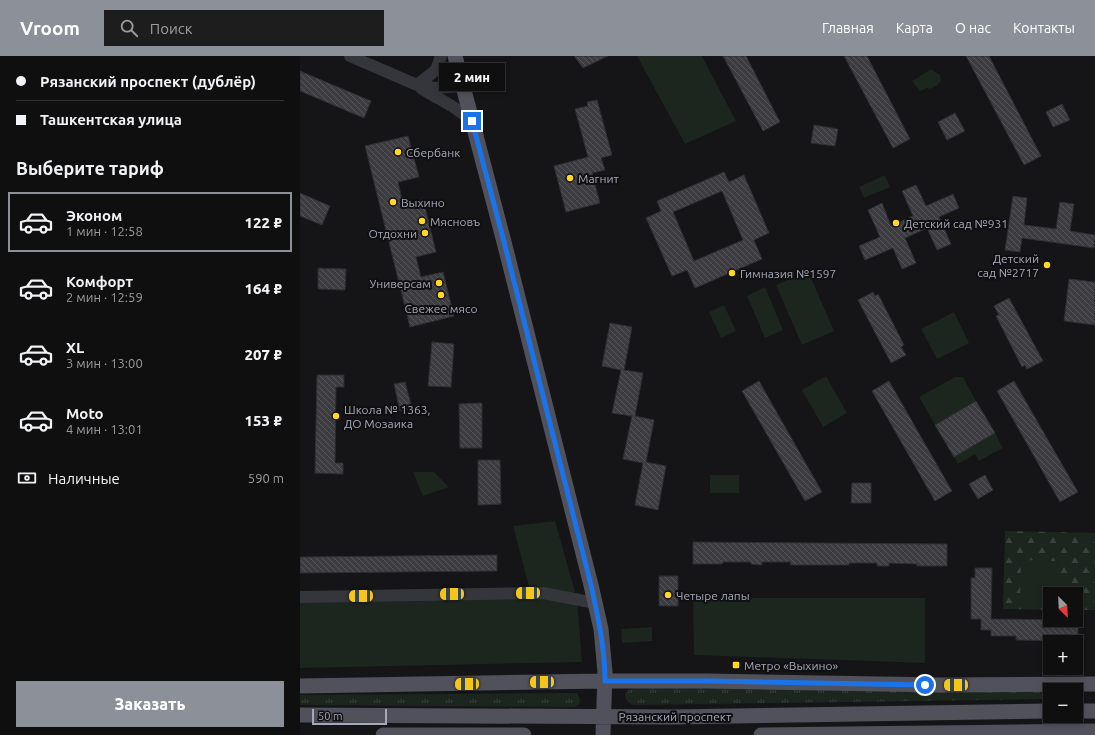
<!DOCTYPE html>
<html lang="ru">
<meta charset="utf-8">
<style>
:root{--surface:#100f10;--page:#1e1d1e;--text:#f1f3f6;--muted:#9c9c9f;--line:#302f30;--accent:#8c9099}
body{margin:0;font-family:Ubuntu,sans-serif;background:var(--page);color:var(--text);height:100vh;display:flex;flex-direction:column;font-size:15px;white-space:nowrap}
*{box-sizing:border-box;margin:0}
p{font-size:13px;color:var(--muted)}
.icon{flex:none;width:22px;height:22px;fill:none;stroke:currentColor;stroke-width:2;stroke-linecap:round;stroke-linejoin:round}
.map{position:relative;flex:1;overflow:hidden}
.drawer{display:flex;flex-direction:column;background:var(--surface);width:300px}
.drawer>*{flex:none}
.hud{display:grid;align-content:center;height:88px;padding:0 16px;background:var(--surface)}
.needle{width:26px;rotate:156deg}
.fabs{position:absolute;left:743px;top:531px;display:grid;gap:8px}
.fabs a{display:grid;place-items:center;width:40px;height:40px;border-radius:0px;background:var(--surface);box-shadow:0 2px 6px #0003,0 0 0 1px var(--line);font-size:20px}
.scale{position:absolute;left:12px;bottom:10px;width:75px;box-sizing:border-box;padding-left:4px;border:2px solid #a5a8b8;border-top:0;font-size:11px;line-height:14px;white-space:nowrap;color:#a5a8b8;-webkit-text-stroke:3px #100f11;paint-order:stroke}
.end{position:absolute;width:18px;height:18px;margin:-9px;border:5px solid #1a73e8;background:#fff;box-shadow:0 0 0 2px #fff}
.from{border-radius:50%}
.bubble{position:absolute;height:28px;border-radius:0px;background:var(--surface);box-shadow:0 2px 6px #0003,0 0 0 1px var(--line);font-size:13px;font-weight:800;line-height:28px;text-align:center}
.car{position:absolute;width:12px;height:24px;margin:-12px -6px;border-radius:5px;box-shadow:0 0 3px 1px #0007;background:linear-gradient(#f5c518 24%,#345 0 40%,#f5c518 0 76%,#345 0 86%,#f5c518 0)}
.hud b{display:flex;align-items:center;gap:14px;height:38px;font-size:15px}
.hud b+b{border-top:1px solid var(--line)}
.hud i{width:10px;height:10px;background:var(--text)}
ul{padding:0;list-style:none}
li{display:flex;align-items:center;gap:12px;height:60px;margin:0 8px 6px;padding:0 8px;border:2px solid transparent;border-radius:0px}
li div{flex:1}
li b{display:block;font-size:15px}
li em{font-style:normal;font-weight:800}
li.selected{border-color:var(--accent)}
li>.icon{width:36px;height:36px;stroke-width:1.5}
h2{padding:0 16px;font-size:18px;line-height:48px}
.pay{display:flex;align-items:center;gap:10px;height:44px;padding:0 16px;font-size:15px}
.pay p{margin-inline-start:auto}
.primary-button{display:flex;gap:8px;margin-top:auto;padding:8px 16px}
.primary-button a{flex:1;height:46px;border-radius:0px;background:var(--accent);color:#fff;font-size:16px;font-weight:800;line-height:46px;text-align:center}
header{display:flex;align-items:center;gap:24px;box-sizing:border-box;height:56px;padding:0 20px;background:var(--accent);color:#fff}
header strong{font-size:19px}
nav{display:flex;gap:22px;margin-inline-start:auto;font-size:14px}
.search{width:280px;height:36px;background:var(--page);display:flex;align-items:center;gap:10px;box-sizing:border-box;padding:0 14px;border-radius:0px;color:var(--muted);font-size:15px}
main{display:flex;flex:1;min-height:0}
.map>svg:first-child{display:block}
.grass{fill:url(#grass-tufts)}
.forest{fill:url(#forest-firs)}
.park{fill:#1c251e}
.building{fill:url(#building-back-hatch);stroke:#2f2e33;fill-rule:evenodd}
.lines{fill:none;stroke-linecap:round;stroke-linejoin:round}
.minor{stroke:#35353c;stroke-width:12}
.major{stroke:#51515b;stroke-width:15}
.route{stroke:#1a73e8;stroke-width:5}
.poi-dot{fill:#ffd824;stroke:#100f11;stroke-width:1.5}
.labels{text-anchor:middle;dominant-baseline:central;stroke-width:4;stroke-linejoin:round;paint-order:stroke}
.poi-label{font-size:12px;fill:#a5a8b8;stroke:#100f11;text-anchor:start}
.street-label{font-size:12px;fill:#a5a8b8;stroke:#100f11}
</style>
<header>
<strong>Vroom</strong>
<div class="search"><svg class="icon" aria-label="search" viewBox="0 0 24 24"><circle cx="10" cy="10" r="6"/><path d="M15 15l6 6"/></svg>Поиск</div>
<nav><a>Главная</a><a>Карта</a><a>О нас</a><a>Контакты</a></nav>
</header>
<main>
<section class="drawer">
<div class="hud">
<b><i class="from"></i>Рязанский проспект (дублёр)</b>
<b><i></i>Ташкентская улица</b>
</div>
<h2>Выберите тариф</h2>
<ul>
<li class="selected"><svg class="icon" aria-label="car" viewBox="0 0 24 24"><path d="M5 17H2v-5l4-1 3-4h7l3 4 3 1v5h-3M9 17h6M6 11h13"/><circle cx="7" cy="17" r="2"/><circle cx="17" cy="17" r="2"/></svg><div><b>Эконом</b><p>1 мин · 12:58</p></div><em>122 ₽</em></li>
<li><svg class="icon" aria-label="car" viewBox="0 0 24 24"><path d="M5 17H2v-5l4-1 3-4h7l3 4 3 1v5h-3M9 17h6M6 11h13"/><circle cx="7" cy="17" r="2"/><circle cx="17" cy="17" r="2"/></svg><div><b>Комфорт</b><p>2 мин · 12:59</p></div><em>164 ₽</em></li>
<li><svg class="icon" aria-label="car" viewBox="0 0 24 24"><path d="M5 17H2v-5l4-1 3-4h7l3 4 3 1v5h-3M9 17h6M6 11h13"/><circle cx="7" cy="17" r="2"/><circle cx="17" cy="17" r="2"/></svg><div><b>XL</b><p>3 мин · 13:00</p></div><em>207 ₽</em></li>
<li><svg class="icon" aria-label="car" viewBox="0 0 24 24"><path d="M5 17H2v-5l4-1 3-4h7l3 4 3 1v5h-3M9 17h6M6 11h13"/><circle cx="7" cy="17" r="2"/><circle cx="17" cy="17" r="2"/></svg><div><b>Moto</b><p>4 мин · 13:01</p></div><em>153 ₽</em></li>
</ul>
<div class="pay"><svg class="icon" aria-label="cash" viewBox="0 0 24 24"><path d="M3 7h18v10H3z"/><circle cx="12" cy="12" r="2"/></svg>Наличные<p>590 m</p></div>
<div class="primary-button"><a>Заказать</a></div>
</section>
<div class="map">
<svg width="795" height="679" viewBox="0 0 795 679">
<defs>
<pattern id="grass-tufts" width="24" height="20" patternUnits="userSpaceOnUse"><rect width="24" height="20" fill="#1c251e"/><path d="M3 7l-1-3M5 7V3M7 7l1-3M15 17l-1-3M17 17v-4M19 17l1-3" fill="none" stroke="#3a423d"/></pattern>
<pattern id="forest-firs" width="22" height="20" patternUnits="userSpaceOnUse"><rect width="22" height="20" fill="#1c251e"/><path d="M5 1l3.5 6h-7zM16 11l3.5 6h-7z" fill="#3a423d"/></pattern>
<pattern id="building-back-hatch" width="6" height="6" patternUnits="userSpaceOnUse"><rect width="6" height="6" fill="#3c3c41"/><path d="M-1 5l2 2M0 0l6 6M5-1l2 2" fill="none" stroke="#55555a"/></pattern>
</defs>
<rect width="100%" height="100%" fill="#151416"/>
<path class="grass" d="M334,632H455L735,635L750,636V643L334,649C328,647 325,644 325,638L329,634Z
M276,637L278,638L280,646L278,649L275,651L0,649V639Z"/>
<path class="forest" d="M705,475L795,477V554H776V538H750V554L703,553Z"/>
<path class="park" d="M337,0H402L436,65L385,88Z
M631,13L640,19L641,25L636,30L630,33L627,32L620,35L612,25Z
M585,119L590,131L564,142L559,131Z
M508,215L534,275L502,289L476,229Z
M465,231L483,274L465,282L447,240Z
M424,249L436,275L421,282L409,256Z
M654,256L669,287L637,303L621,273Z
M526,320L547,357L523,371L502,334Z
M655,321H663L676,345L635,369L619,341Z
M695,377L703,392L679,405L675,398L658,408L654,401Z
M113,416H134L149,431L123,440Z
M410,419H439V437H410Z
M255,465L277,543L282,606L0,612V542L231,538L213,470Z
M721,504L757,505L756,538H750V550L720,549Z
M393,542H625V607L394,599Z
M352,571V585L322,587L321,573Z"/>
<path class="building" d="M274,0H308L283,12Z
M423,0H446L480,66L463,75Z
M544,0H567L610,83L593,92Z
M666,0H689L741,100L724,109Z
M0,15L71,45L64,62L0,35Z
M297,44L312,99L301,102L305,114L292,117L300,147L266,156L254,110L288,101L275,53L288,50L287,46Z
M762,48L770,64L753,71L746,56Z
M655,57L665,75L647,84L638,66Z
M514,69L538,73L535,90L511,87Z
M108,80L119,121L98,126L103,148L123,143L136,196L116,201L121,221L143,216L154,260L110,271L65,90Z
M424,116L429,126L444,119L469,177L454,184L462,203L395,232L387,214L372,220L346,162L361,155L357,145ZM422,135L443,184L394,205L373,156Z
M616,129L626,150L653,138L659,152L639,161L651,188L637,194L627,172L605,182L616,207L602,213L593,192L565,204L559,190L580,181L568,154L582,147L591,170L613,160L602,135Z
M0,137L30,150L22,169L0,160Z
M713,140L727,142L724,169L756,173L760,146L774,148L770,175L795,179L794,192L722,182L720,196L705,194Z
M18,212L46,213L45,234L18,233Z
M769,223L795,226V269L764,265Z
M573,236L575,240L578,238L604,289L601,291L606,299L591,307L558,244Z
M709,242L743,305L727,313L725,309L722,311L696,260L699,259L694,250Z
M310,267L332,271L324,314L343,317L335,360L354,364L346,406L366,410L358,454L335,449L343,407L323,403L332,360L312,357L321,314L302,310Z
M132,286L154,288L151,331L128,330Z
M17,319H44V331H36L35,407H43V418L15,417Z
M459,325L522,436L505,445L442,335Z
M589,325L652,435L635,445L572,335Z
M714,325L778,436L760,446L697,335Z
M105,326L112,352L100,355L94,328Z
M676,345L695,377L654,401L635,369Z
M182,347V392H160L159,348Z
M178,404H200L201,448L178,449Z
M685,419L693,434L678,443L669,428Z
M552,427H571V447H551Z
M393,486L647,488V510H617V508L589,507V510H577V507H549V509H490L491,506H462V509L451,508V506H423L422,508H393Z
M197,499V515L0,517V501Z
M675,512H692L691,563L778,564V581H774V585L716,584V580H691V574H681V563H671V522H675Z
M359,520H378V550H359Z"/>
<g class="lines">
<path class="minor" d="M50,0L117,29L134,32L162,30
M117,29L136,14L141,0
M121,32C134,41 147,46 159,55C164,58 168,62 172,65
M0,541L243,537L295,547"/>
<path class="major" d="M155,0L203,182L291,529L301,573L305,616L303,679
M0,630L305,625H407L640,629L795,628
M776,655H795
M0,659L372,661L750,655
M83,679H224
M461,679L795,675"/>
</g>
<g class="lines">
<path class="route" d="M172,65L203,182L291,529C298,561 305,592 305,625H407L625,629"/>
</g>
<g class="poi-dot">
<circle cx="98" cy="96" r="4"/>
<circle cx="270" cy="122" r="4"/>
<circle cx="93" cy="146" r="4"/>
<circle cx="122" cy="165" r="4"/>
<circle cx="596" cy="167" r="4"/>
<circle cx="125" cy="177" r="4"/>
<circle cx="747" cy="209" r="4"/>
<circle cx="432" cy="217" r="4"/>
<circle cx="139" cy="227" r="4"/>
<circle cx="141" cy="239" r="4"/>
<circle cx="36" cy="360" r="4"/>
<circle cx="368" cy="539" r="4"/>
<rect x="432" y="605" width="8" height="8" rx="2"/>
</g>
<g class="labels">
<g class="poi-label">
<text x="106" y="96">Сбербанк</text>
<text x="278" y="122">Магнит</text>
<text x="101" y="146">Выхино</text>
<text x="130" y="165">Мясновъ</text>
<text x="604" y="167">Детский сад №931</text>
<text x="117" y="177" text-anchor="end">Отдохни</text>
<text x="739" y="202" text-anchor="end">Детский<tspan x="739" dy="14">сад №2717</tspan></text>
<text x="440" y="217">Гимназия №1597</text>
<text x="131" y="227" text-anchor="end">Универсам</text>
<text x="141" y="252" text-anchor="middle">Свежее мясо</text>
<text x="44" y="353">Школа № 1363,<tspan x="44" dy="14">ДО Мозаика</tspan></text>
<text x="376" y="539">Четыре лапы</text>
<text x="444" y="609">Метро «Выхино»</text>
</g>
<g class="street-label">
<text x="375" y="660">Рязанский проспект</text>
</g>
</g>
</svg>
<div class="fabs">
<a><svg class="needle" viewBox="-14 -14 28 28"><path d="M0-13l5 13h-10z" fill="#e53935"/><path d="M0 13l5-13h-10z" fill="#9c9c9f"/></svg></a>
<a>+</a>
<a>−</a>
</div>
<div class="scale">50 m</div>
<i class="end from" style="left:625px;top:629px"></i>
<i class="end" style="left:172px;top:65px"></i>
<div class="bubble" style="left:139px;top:7px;width:66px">2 мин</div>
<i class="car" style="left:228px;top:537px;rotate:269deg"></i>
<i class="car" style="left:152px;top:538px;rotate:269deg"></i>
<i class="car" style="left:61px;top:540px;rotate:269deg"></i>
<i class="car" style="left:242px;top:626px;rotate:269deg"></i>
<i class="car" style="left:167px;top:628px;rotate:269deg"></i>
<i class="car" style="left:656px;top:629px;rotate:270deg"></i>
</div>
</main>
